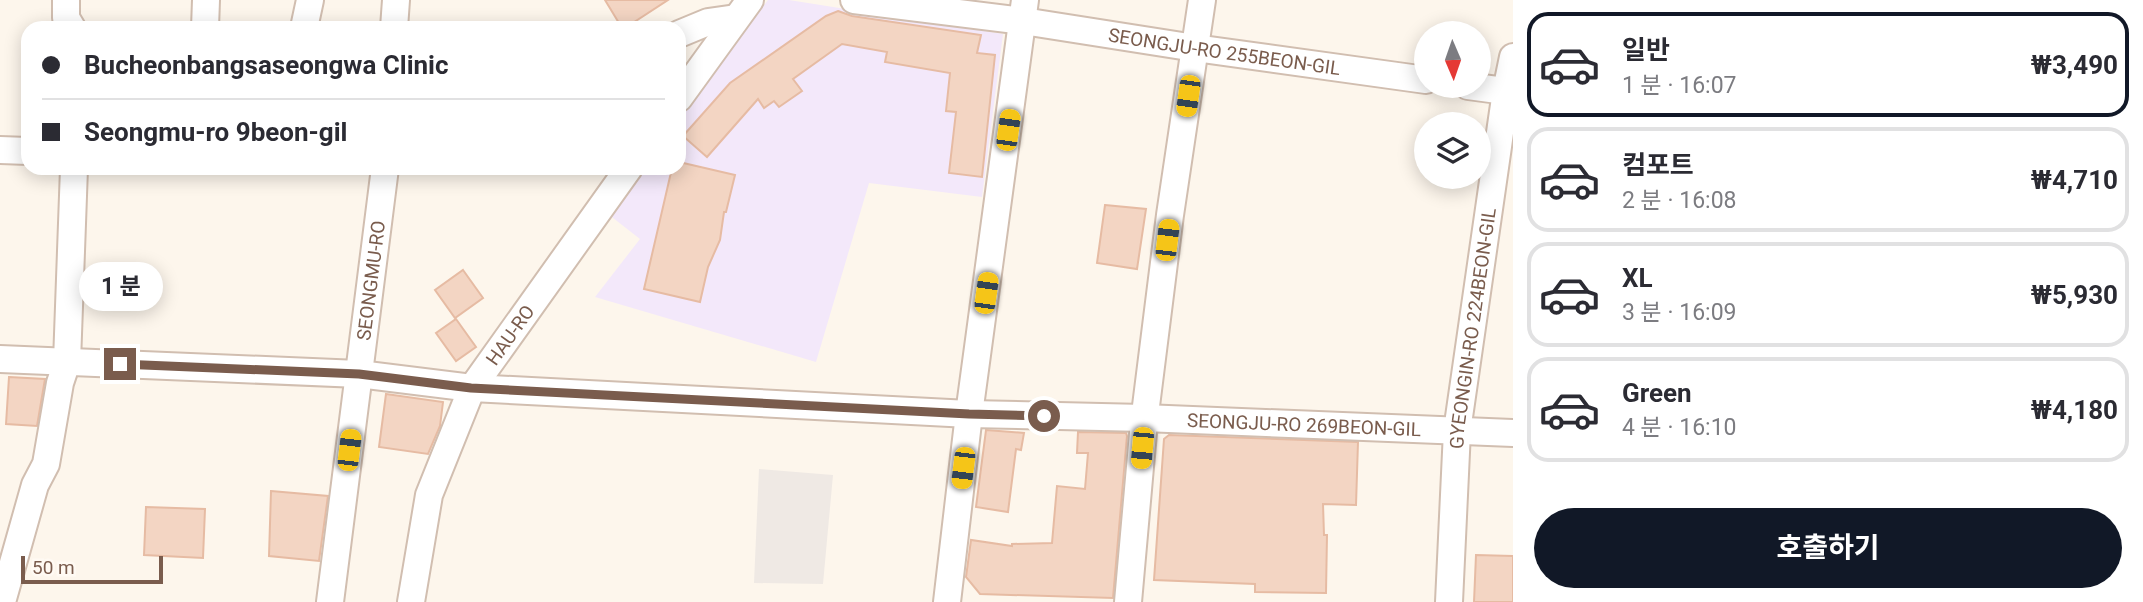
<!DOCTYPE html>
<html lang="ko">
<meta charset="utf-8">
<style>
:root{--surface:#fff;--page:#f7f7f7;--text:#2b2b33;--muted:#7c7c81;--line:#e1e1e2;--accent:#111827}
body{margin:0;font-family:Roboto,"Noto Sans KR",sans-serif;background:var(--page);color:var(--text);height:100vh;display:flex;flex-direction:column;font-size:26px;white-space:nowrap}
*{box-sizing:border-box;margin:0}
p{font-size:23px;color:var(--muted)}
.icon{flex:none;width:38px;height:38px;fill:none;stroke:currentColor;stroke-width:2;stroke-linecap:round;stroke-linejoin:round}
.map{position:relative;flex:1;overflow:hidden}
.panel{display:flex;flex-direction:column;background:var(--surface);width:630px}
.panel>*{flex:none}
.banner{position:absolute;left:21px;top:21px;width:665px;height:154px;border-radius:21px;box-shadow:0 4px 18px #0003;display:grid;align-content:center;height:154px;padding:0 21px;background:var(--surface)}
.needle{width:46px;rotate:178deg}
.fabs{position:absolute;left:1414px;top:21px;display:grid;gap:14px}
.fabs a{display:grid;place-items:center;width:77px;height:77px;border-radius:50%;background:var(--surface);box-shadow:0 4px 18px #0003;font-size:35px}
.scale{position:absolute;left:21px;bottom:18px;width:142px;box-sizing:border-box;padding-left:7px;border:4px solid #7a5c4d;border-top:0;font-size:19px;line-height:24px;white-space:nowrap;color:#7a5c4d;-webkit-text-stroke:5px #fffaf3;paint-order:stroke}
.end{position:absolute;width:32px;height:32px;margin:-16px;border:9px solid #7a5c4d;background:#fff;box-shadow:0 0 0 4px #fff}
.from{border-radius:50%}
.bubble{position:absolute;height:49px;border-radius:24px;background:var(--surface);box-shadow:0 4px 18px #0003;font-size:23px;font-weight:700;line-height:49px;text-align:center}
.car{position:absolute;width:21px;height:42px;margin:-21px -10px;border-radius:9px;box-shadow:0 0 5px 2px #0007;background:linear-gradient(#f5c518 24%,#345 0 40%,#f5c518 0 76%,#345 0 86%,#f5c518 0)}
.banner b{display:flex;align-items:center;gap:24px;height:66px;font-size:26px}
.banner b+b{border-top:2px solid var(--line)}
.banner i{width:18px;height:18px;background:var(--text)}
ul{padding:12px 0 0;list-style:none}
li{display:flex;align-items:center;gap:21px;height:105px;margin:0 14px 10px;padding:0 7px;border:4px solid var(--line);border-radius:21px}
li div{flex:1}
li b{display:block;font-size:26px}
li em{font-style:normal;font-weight:700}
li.active{border-color:var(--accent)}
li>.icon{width:63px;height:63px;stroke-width:1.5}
.cta{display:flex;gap:14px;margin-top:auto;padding:14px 21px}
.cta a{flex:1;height:80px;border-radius:42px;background:var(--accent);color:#fff;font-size:28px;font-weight:700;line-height:80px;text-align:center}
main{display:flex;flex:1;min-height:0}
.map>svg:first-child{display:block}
.industrial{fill:#efe9e4}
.education{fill:#f3e8fa}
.building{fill:#f3d5c3;stroke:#e6bba3;stroke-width:2}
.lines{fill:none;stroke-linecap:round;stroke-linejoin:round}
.minor-casing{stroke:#d1beb0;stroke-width:30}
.minor{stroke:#fff;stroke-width:26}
.route{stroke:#7a5c4d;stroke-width:9}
.labels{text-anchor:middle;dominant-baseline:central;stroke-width:5;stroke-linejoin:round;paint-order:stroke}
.street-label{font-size:19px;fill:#7a5c4d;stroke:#fffaf3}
</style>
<main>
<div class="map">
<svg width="1513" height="602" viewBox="0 0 1513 602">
<rect width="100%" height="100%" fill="#fdf6ec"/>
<path class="industrial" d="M759,469L833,475L823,584L754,583Z"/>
<path class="education" d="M768,0H789L1003,34L982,197L869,183L816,362L595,297L640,239L608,214L642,168H679V119Z"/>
<path class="building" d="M605,0H668L625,28H622Z
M838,11L852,16L981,35L977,53L995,55L982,177L949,173L956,112L946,111L950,73L885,62L887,52L842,44L793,79L802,91L779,107L774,101L764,108L758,99L707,157L683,136L730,83L826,16Z
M679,162L735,175L726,212H724L720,240L708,267L700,302L644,289L672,168H679Z
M1105,205L1146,209L1137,269L1097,263Z
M463,270L483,298L455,318L435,290Z
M456,319L476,347L456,361L436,333Z
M9,377L45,379L37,426L6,424Z
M386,394L443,402L440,426L428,454L379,447Z
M986,430L1024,433L1021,450L1016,449L1008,512L976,507Z
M1078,432L1126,433L1127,436L1113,598L980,594L966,577L971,540L1012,546V544L1052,543L1057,486L1085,489L1088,453H1077Z
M1169,435L1358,442L1356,505L1323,504L1324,535H1327L1326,593L1255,592V584L1154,580L1164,439Z
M271,491L328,496L319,561L269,556Z
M146,507L205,509L203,558L144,555Z
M1476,555L1513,556V602H1474Z"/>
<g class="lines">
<defs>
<g id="minor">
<path d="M66,0V18L72,28"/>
<path id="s1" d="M854,0L1023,21L1195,48L1426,80"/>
<path d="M205,28L206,0"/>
<path d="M304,28L310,0"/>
<path d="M394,28L396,0"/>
<path d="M679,34L708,22L736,18"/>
<path d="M1468,86L1513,92"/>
<path d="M679,98L750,0"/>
<path d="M0,150L28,151"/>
<path id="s2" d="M0,359L359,374L472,388L969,414L1144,418L1513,433"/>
<path d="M2,602L35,485L46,464L60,383L67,362L74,168"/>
<path id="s3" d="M330,602L385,168"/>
<path id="s4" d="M411,602L429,495L472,388L629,168"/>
<path d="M947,602L969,414L1025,0"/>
<path d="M1128,602L1144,422L1170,215L1202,0"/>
<path id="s5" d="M1449,602L1457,431L1506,91L1513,57"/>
</g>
</defs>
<use href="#minor" class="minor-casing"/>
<use href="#minor" class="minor"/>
</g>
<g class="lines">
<path class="route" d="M120,364L359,374L471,388L969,414L1044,416"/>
</g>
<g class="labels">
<g class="street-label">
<text stroke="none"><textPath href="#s1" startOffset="374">SEONGJU-RO 255BEON-GIL</textPath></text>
<text stroke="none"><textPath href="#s3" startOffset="324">SEONGMU-RO</textPath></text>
<text stroke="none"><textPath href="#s5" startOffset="275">GYEONGIN-RO 224BEON-GIL</textPath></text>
<text stroke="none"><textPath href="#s4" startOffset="289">HAU-RO</textPath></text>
<text stroke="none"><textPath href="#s2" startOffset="1306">SEONGJU-RO 269BEON-GIL</textPath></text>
</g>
</g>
</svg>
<div class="fabs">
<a><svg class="needle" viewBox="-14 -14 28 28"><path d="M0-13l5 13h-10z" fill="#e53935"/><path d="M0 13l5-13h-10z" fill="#7c7c81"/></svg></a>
<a><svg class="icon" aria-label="layers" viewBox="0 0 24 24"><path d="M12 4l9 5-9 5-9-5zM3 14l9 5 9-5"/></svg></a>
</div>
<div class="scale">50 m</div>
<i class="end from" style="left:1044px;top:416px"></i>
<i class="end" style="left:120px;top:364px"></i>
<div class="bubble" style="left:79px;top:262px;width:84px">1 분</div>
<i class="car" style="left:1188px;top:96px;rotate:188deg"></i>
<i class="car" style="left:1008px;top:130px;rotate:8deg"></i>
<i class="car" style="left:1167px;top:240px;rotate:7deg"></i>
<i class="car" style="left:986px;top:293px;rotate:8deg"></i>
<i class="car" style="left:1142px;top:448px;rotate:185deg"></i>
<i class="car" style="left:349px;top:450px;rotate:7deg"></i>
<i class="car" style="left:963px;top:468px;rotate:187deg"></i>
<div class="banner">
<b><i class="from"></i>Bucheonbangsaseongwa Clinic</b>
<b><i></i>Seongmu-ro 9beon-gil</b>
</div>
</div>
<section class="panel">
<ul>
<li class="active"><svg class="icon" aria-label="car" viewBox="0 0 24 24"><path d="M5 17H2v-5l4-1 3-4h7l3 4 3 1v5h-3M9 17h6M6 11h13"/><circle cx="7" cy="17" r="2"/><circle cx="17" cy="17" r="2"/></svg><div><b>일반</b><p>1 분 · 16:07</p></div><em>₩3,490</em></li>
<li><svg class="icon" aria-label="car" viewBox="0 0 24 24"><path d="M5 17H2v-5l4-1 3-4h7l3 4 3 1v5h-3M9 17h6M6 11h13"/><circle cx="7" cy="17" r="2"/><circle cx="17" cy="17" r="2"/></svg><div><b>컴포트</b><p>2 분 · 16:08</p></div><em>₩4,710</em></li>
<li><svg class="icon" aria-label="car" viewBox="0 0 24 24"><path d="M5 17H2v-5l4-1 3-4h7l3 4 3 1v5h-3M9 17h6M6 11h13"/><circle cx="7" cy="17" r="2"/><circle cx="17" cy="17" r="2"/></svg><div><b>XL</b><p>3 분 · 16:09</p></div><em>₩5,930</em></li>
<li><svg class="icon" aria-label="car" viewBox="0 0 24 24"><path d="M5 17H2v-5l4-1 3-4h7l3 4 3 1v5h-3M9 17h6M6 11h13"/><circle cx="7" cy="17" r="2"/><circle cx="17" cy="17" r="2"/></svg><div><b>Green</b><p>4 분 · 16:10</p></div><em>₩4,180</em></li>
</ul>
<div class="cta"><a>호출하기</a></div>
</section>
</main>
